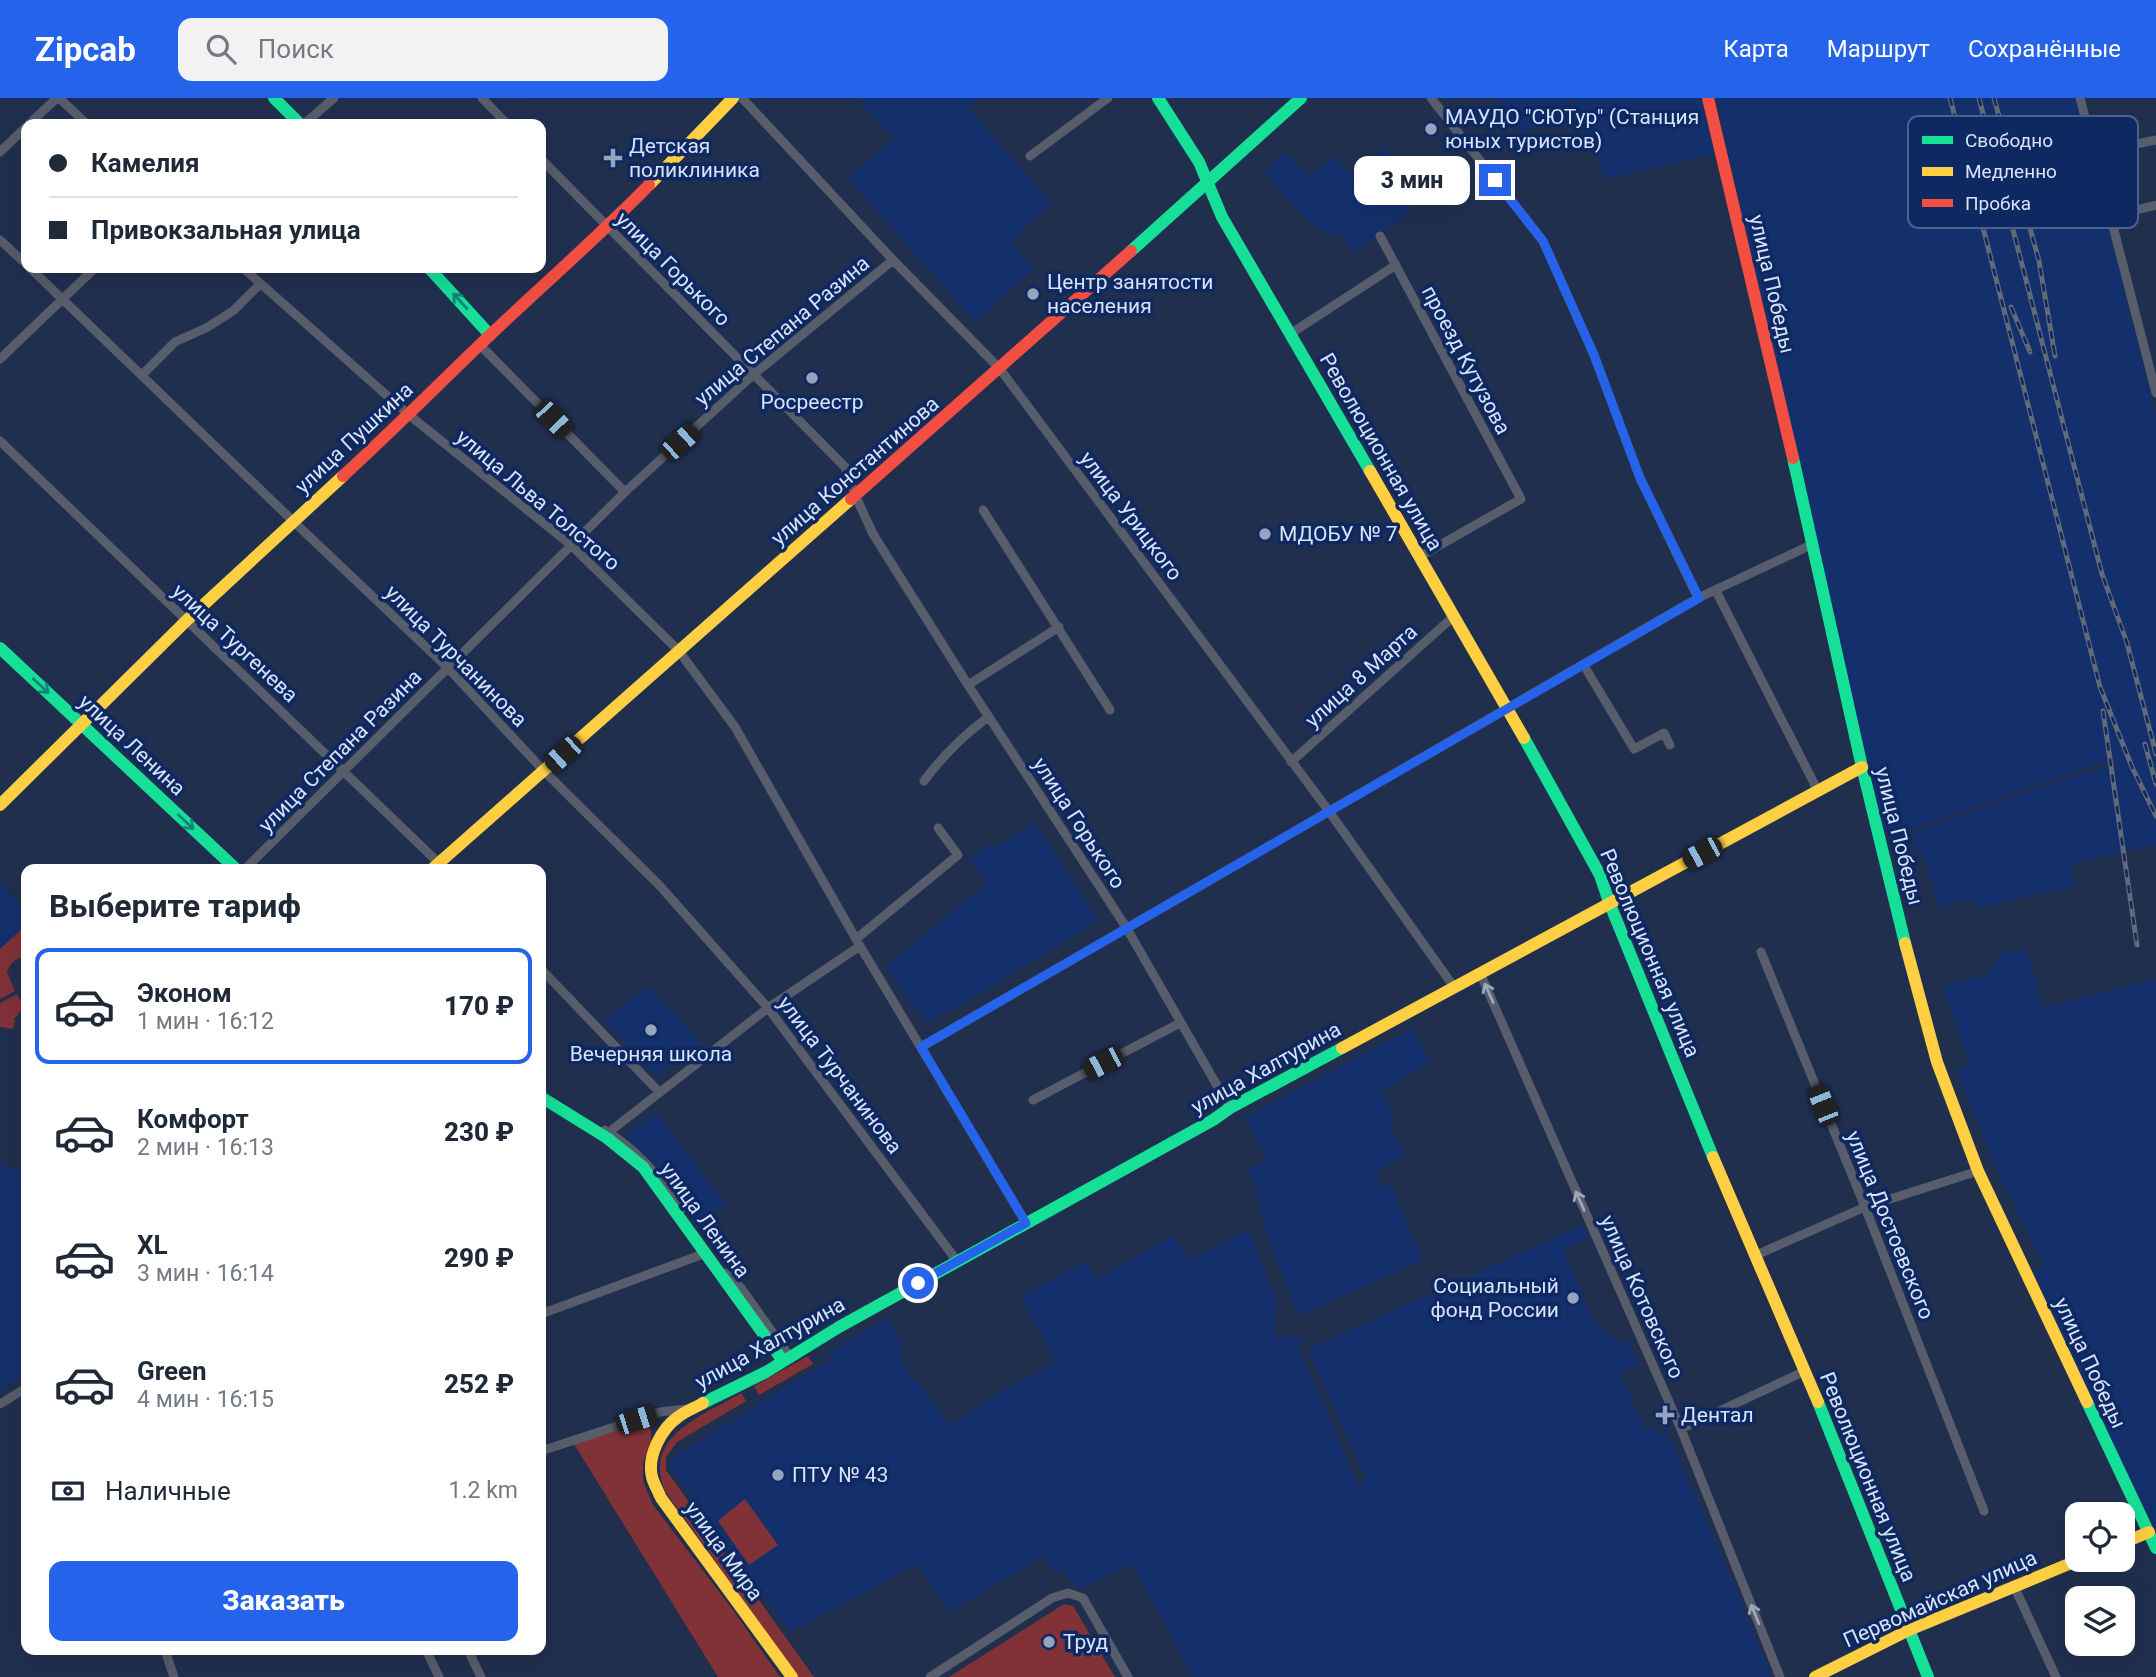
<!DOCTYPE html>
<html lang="ru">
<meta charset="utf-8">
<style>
:root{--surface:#fff;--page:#f2f2f3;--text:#1f2937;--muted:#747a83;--line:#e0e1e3;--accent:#2563eb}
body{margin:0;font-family:Roboto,sans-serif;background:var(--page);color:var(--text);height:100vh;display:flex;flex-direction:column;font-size:26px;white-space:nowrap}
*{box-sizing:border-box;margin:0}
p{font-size:23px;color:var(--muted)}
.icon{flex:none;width:38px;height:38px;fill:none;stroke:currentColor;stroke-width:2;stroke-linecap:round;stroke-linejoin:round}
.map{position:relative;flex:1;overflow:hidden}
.side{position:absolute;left:21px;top:766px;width:525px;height:791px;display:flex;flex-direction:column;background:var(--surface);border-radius:14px;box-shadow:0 7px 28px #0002}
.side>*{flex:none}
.banner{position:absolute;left:21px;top:21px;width:525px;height:154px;border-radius:14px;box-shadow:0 7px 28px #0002;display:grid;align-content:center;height:154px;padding:0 28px;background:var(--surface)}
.tools{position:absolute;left:2065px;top:1404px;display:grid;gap:14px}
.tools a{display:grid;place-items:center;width:70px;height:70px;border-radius:14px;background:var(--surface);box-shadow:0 7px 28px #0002;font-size:35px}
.end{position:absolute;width:32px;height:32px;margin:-16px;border:9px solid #2563eb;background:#fff;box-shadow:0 0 0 4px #fff}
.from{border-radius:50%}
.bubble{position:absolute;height:49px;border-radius:14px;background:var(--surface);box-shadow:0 7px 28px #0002;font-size:23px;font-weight:800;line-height:49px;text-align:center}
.car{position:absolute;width:21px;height:42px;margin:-21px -10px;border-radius:9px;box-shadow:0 0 5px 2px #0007;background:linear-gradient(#222 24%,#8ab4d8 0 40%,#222 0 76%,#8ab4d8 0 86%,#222 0)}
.banner b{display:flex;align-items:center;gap:24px;height:66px;font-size:26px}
.banner b+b{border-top:2px solid var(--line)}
.banner i{width:18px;height:18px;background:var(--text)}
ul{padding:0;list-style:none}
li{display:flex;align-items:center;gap:21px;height:116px;margin:0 14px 10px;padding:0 14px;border:4px solid transparent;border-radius:14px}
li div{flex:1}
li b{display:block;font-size:26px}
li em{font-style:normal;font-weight:800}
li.selected{border-color:var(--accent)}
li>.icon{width:63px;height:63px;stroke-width:1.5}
h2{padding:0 28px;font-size:32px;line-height:84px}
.pay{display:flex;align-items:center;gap:18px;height:77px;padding:0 28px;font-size:26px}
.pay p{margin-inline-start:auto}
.cta{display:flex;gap:14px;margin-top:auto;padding:14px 28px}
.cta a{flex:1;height:80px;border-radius:14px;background:var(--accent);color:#fff;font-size:28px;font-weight:800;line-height:80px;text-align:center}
header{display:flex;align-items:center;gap:42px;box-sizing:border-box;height:98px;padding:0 35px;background:var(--accent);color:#fff}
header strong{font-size:33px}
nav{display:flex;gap:38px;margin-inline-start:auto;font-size:24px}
.search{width:490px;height:63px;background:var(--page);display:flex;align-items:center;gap:18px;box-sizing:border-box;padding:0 24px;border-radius:14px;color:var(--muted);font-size:26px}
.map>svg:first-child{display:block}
.built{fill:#14306c}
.green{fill:#803237}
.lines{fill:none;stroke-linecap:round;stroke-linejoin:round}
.street{stroke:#575d6a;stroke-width:9}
.fast{stroke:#16e098;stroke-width:12}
.slow{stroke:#ffcf43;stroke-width:12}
.jam{stroke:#f24e42;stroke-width:12}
.rail-casing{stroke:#626a78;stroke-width:5}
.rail{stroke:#0e2862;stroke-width:2.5;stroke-dasharray:8;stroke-linecap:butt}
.oneway{stroke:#12847d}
.oneway2{stroke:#9da7b9}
.route{stroke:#2563eb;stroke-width:9}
.poi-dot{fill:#97a4be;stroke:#0e2862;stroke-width:2.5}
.labels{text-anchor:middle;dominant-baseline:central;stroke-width:7;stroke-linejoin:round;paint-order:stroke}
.poi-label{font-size:21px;fill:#d7e3f9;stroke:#0e2862;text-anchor:start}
.street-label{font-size:21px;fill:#d7e3f9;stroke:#0e2862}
.key{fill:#0e2862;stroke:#4a608f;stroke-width:2}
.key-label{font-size:19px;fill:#d7e3f9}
</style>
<header>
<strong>Zipcab</strong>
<div class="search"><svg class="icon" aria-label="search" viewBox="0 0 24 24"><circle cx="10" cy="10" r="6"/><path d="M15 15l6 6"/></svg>Поиск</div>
<nav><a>Карта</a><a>Маршрут</a><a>Сохранённые</a></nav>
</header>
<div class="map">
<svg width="2156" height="1579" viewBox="0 0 2156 1579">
<rect width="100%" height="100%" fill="#212f4f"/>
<path class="built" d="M865,0H979L968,10L1051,105L1011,144L1034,170L976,224L848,81L894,40L860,4Z
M1497,0H1703L1716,56L1605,81L1575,1L1524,37Z
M1716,0H2076L2156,318V747L2071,766L2075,787L1976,811L1973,800L1938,809L1924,757L1917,755L1913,735L2026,694L2112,666L2103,664L2023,691L1915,730L1883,736Z
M1384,49L1402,72L1399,75L1403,79L1400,82L1412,100L1406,105L1412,113L1354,154L1338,133L1332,137L1309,124L1264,74L1286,54L1309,78L1334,58L1351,77Z
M1034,724L1099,822L991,889L927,925L919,912L916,913L886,868L987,785L970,760L992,745L997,750Z
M0,783L26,814V827L0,851Z
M2026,851L2043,910L2156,881V1432L2143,1410L2031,1175L2044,1168L1998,1074L1957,972L1968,967L1967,957L1943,888L1987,877L2000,855Z
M647,888L671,915L674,914L700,944L656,979L605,923Z
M1412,930L1431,964L1381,993L1396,1022L1389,1026L1405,1058L1375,1074L1383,1089L1390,1086L1423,1162L1298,1218L1263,1124L1257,1092L1247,1072L1267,1061L1245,1020Z
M657,1016L726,1107L697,1127L655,1067L624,1037Z
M26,1054V1276L0,1293V1067L2,1066L18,1074Z
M1583,1127L1589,1140L1563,1152L1593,1222L1619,1245L1628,1241L1639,1266L1620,1275L1645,1331L1653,1328L1657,1336L1666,1332L1743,1506L1741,1508L1772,1577L1769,1579H1193L1133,1466L1080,1491L1071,1483L1063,1471L1054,1475L1045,1457L949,1514L917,1466L791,1534L670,1369V1362L677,1357L816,1270L833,1263L830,1253L888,1221L902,1247V1263L913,1284L917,1282L949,1327L1009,1288H1013L1055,1264L1021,1198L1086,1163L1097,1181L1174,1137L1188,1162L1245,1133L1251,1138L1277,1205L1274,1241L1295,1237L1297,1242L1303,1240L1305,1244L1298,1248L1358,1387L1367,1383L1308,1251Z"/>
<path class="green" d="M26,827V859C17,859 10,865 7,874L15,893L0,901V851Z
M17,896L24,909L14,921L15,923L13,931L0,929V905Z
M808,1258L813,1266L759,1297L754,1288Z
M741,1295L746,1303L677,1344L666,1359V1372L814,1579H798L665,1393C642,1338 703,1318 741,1295Z
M637,1326H646L651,1332V1342L643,1365V1383L653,1407L733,1512L780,1579H718L574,1346Z
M745,1401L778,1447L749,1467L718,1423Z
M1064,1506L1073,1508L1115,1579H949Z"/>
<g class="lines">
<path class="street" d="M59,0L87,26
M482,0L507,26
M742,0L893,162L1000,271L1328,712L1454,889
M1431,0L1543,143L1594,257L1640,380L1698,500
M2080,0L2156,295
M29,26L57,0
M304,26L334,0
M0,54L26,29
M2094,55L2156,42
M1030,58L1108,0
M541,61L845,369L856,399L873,436L968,587L1126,829L1230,1010
M2111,118L2156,107
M1380,138L1521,401L1419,459
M0,142L26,166
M30,170L293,423L447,569L544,673L660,788L768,910L957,1163
M243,170L409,317L571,447L678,552L735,629L860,848L1026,1125
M1290,236L1396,167
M480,247L625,394
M0,261L95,170
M142,277L175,244L206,230L233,213L260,186
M0,343L446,772
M983,412L1110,612
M1716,493L1818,693
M1583,566L1634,651L1664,635L1670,647
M968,587L1059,529
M1291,664L1454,518
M924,683C943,657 963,638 988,619
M244,772L625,394L753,277L893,162
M856,841L958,757L938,730
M1761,854L1865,1109L1984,1413
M541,871L659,994
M1480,875L1681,1331L1780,1579
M921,949L1698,500L1813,446
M1033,1002L1180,925
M605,1032C638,1052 661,1079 681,1112
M608,1038L613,1031L768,910L860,848
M1754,1158L1865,1109L1978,1073
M725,1175L741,1190L790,1259
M541,1216L706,1155
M0,1306L26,1290
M1681,1331L1805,1273
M541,1353L660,1314L687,1311
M2014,1488L2056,1579
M165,1552L174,1579
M426,1552L439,1579
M468,1552L481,1579
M930,1579L1052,1500L1068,1495L1083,1500L1128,1579"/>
<path class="fast" d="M274,0L300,26
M1158,0L1199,64L1222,119L1370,373
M1131,153L1301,0
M429,170L490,237
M1793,360L1862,669L1905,845
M0,550L237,772
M1524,640L1600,777L1609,804L1713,1059
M541,999L607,1040L643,1069L783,1263
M1818,1304L1928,1579
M2087,1304L2156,1450
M703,1305L766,1274L839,1229L1213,1022L1230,1010L1342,950"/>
<path class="slow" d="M649,87L733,0
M1370,373L1524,640
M0,707L186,523L343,378
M431,772L851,401
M1905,845L1937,964L1978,1073L2087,1304
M1342,950L1862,669
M1713,1059L1818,1304
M703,1305C695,1310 685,1313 678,1319C661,1331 647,1358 652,1379C654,1386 658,1393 661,1400L792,1579
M2123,1445L2149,1434
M1815,1579L1909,1532L2081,1461"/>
<path class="jam" d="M1708,0L1793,360
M343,378C393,332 441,284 490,237C543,187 598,139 649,87
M851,401L1131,153"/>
<defs>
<path id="rail" d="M1950,0L2100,589L2132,669L2156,718
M1979,0L2102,476L2127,545L2156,656
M1994,0L2039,163L2055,258L2053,247
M2011,209L2030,254
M2103,613L2137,847
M2145,646L2156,686"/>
</defs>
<use href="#rail" class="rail-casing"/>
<use href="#rail" class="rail"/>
</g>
<defs><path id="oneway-shaft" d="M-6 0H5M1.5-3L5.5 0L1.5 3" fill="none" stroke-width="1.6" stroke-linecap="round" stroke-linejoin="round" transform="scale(1.75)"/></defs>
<g class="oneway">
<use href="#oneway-shaft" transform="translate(460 203) rotate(-132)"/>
<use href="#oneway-shaft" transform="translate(41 588) rotate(43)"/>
<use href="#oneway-shaft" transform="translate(186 724) rotate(43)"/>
</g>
<g class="oneway2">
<use href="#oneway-shaft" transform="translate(1489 895) rotate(-114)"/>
<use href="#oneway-shaft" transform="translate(1580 1103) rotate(-114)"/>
<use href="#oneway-shaft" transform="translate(1755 1516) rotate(-112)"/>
</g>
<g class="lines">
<path class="route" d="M918,1185L1026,1125L921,949L1699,500L1640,380L1594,257L1543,143L1495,82"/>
</g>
<g class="poi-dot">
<circle cx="1431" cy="31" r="7"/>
<path d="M609.5 49.5h7v7h7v7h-7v7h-7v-7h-7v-7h7z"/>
<circle cx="1033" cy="196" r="7"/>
<circle cx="812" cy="280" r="7"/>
<circle cx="1265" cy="436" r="7"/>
<circle cx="651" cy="932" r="7"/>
<circle cx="1573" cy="1200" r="7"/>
<path d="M1661.5 1306.5h7v7h7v7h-7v7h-7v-7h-7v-7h7z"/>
<circle cx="778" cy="1377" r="7"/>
<circle cx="1049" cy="1544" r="7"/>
</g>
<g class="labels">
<g class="poi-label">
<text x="1445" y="19">МАУДО "СЮТур" (Станция<tspan x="1445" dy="24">юных туристов)</tspan></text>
<text x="629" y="48">Детская<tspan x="629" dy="24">поликлиника</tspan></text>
<text x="1047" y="184">Центр занятости<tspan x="1047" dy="24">населения</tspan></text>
<text x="812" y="304" text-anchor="middle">Росреестр</text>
<text x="1279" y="436">МДОБУ № 7</text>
<text x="651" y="956" text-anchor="middle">Вечерняя школа</text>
<text x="1559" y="1188" text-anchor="end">Социальный<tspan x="1559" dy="24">фонд России</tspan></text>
<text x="1681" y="1317">Дентал</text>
<text x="792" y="1377">ПТУ № 43</text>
<text x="1063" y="1544">Труд</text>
</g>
<g class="street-label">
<text transform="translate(673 171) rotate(45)">улица Горького</text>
<text transform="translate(1772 186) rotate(77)">улица Победы</text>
<text transform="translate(782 233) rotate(-40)">улица Степана Разина</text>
<text transform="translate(1466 262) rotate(62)">проезд Кутузова</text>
<text transform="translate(354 340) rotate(-43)">улица Пушкина</text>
<text transform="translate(1381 354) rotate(60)">Революционная улица</text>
<text transform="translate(855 373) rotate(-41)">улица Константинова</text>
<text transform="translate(538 402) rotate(40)">улица Льва Толстого</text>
<text transform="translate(1131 418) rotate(53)">улица Урицкого</text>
<text transform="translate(235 545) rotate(43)">улица Тургенева</text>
<text transform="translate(456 558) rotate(45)">улица Турчанинова</text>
<text transform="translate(1361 578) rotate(-42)">улица 8 Марта</text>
<text transform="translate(132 647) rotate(43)">улица Ленина</text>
<text transform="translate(340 653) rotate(-45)">улица Степана Разина</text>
<text transform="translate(1079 725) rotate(57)">улица Горького</text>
<text transform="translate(1899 738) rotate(76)">улица Победы</text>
<text transform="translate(1650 855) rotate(67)">Революционная улица</text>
<text transform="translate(1266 970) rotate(-29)">улица Халтурина</text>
<text transform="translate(840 977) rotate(53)">улица Турчанинова</text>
<text transform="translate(705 1122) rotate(54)">улица Ленина</text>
<text transform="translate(1890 1127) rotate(68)">улица Достоевского</text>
<text transform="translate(1642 1199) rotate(66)">улица Котовского</text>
<text transform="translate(770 1245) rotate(-29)">улица Халтурина</text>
<text transform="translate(2090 1265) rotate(65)">улица Победы</text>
<text transform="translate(1868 1379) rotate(68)">Революционная улица</text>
<text transform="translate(724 1453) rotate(54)">улица Мира</text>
<text transform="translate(1940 1501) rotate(-24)">Первомайская улица</text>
</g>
</g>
<rect x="1908" y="18" width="230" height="112" rx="10" class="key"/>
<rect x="1922" y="38" width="31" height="8" fill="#16e098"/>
<rect x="1922" y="69" width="31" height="9" fill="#ffcf43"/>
<rect x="1922" y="101" width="31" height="8" fill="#f24e42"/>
<g class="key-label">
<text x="1965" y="49">Свободно</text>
<text x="1965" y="80">Медленно</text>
<text x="1965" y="112">Пробка</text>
</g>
</svg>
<div class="tools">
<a><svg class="icon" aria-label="locate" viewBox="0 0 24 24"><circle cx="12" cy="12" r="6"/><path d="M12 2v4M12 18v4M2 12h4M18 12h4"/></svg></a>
<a><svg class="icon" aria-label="layers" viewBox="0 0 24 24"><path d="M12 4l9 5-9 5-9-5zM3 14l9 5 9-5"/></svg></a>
</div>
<i class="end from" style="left:918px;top:1185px"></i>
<i class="end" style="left:1495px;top:82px"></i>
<div class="bubble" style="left:1354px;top:58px;width:116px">3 мин</div>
<i class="car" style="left:553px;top:321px;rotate:136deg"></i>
<i class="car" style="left:680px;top:344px;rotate:48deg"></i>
<i class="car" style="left:563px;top:656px;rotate:228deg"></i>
<i class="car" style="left:1702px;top:755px;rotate:242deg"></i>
<i class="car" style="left:1103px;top:965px;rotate:243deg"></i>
<i class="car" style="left:1823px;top:1007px;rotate:338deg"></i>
<i class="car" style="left:636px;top:1322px;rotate:72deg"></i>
<div class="banner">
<b><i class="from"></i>Камелия</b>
<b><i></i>Привокзальная улица</b>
</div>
<section class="side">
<h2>Выберите тариф</h2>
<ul>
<li class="selected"><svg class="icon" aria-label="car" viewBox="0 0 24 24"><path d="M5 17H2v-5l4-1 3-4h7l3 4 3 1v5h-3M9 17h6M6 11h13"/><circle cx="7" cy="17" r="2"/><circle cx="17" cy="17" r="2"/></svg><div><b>Эконом</b><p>1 мин · 16:12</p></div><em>170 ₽</em></li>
<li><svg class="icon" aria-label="car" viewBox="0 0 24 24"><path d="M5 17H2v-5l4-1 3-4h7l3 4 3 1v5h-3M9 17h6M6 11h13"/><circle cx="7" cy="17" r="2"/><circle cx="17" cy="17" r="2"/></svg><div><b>Комфорт</b><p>2 мин · 16:13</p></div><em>230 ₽</em></li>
<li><svg class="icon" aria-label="car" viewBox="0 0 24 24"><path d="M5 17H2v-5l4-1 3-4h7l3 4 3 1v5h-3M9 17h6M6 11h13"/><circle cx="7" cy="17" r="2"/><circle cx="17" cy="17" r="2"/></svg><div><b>XL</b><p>3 мин · 16:14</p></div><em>290 ₽</em></li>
<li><svg class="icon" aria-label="car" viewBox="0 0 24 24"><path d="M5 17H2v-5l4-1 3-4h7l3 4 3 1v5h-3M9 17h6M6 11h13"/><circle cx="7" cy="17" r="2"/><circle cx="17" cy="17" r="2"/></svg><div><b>Green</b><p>4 мин · 16:15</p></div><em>252 ₽</em></li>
</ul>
<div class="pay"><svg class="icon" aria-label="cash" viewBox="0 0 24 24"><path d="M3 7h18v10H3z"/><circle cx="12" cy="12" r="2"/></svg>Наличные<p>1.2 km</p></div>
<div class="cta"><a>Заказать</a></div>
</section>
</div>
